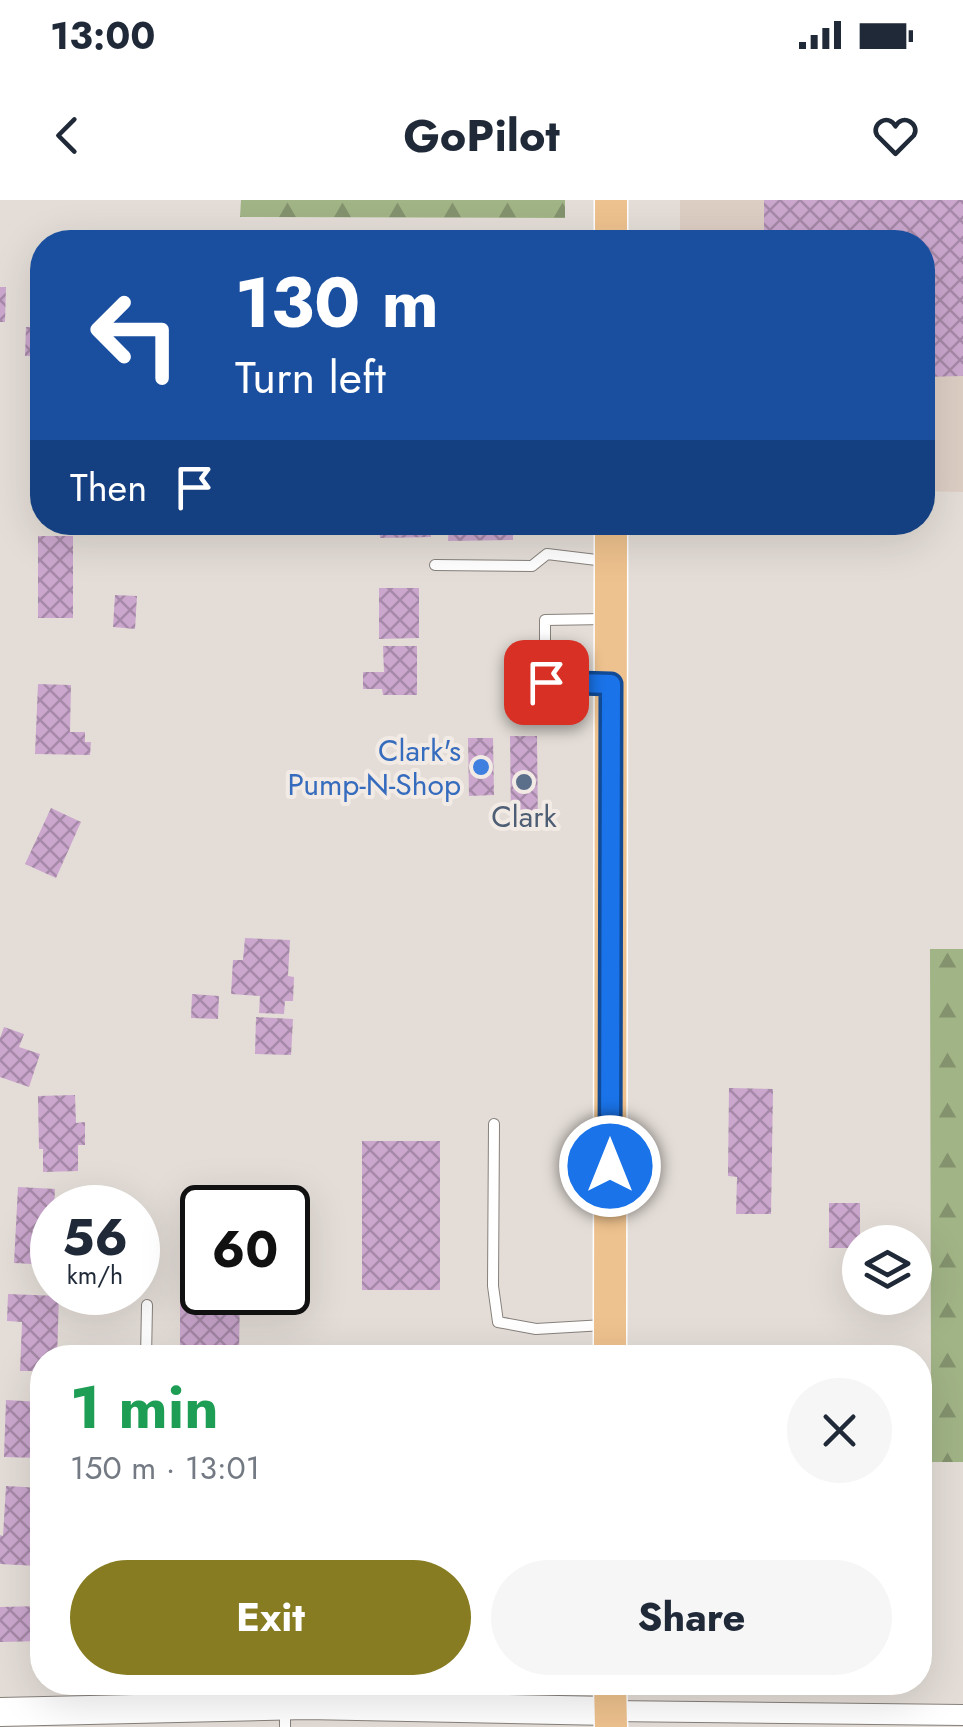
<!DOCTYPE html>
<meta charset="utf-8">
<style>
:root{--surface:#fff;--page:#f6f6f7;--text:#1f2937;--muted:#747a83;--accent:#877c21}
body{margin:0;font-family:Jost,sans-serif;background:var(--page);color:var(--text);height:100vh;display:flex;flex-direction:column;font-size:38px;white-space:nowrap}
*{box-sizing:border-box;margin:0}
p{font-size:32px;color:var(--muted)}
.icon{flex:none;width:55px;height:55px;fill:none;stroke:currentColor;stroke-width:2;stroke-linecap:round;stroke-linejoin:round}
.map{position:relative;flex:1;overflow:hidden}
.drawer{position:absolute;left:30px;top:1145px;width:902px;height:350px;display:flex;flex-direction:column;background:var(--surface);border-radius:40px;box-shadow:0 10px 40px #0002}
.drawer>*{flex:none}
.hud{position:absolute;left:30px;top:30px;width:905px;height:305px;border-radius:40px;box-shadow:0 10px 40px #0002;background:#1a4fa0;color:#fff;overflow:hidden}
.fabs{position:absolute;left:842px;top:1025px;display:grid;gap:20px}
.fabs a{display:grid;place-items:center;width:90px;height:90px;border-radius:50%;background:var(--surface);box-shadow:0 10px 40px #0002;font-size:50px}
.speed{position:absolute;left:30px;top:985px;display:flex;gap:20px;font-size:50px;font-weight:700;text-align:center}
.speed>*{display:grid;place-content:center;width:130px;height:130px;border-radius:50%;background:var(--surface);box-shadow:0 10px 40px #0002;line-height:1}
.speed small{font-size:25px;font-weight:400}
.speed .limit{border:5px solid #111;border-radius:15px;background:#fff;color:#111}
.pin{position:absolute;display:grid;place-items:center;width:85px;height:85px;color:#fff;margin:-42px;border-radius:20px;box-shadow:0 5px 15px #0006}
.me{position:absolute;width:110px;margin:-55px;rotate:0deg;stroke-linejoin:round;filter:drop-shadow(0 0 8px #0008)}
.turn{display:flex;align-items:center;gap:35px;height:210px;padding:0 40px;font-size:45px}
.turn .icon{width:130px;height:130px;stroke-width:2.5}
.turn b{display:block;font-size:70px;line-height:85px}
.then{display:flex;align-items:center;height:95px;padding:0 40px;background:#0003;gap:20px;font-size:38px}
.round{display:grid;place-items:center;flex:none;width:105px;height:105px;border-radius:52px;background:var(--page)}
.summary{display:flex;align-items:center;justify-content:space-between;height:170px;padding:0 40px}
h1{font-size:60px;font-weight:700;line-height:75px;color:#1e9e55}
.button{display:flex;gap:20px;margin-top:auto;padding:20px 40px}
.button a{flex:1;height:115px;border-radius:60px;background:var(--accent);color:#fff;font-size:40px;font-weight:700;line-height:115px;text-align:center}
.button a+a{background:var(--page);color:var(--text)}
.status{display:flex;justify-content:space-between;align-items:center;height:70px;padding:0 50px;background:var(--surface);direction:ltr}
.status svg{height:28px;fill:currentColor}
header{display:flex;justify-content:space-between;align-items:center;height:130px;padding:0 40px;background:var(--surface);font-size:45px;font-weight:700}
.map>svg:first-child{display:block}
.built{fill:#ddcec4}
.forest{fill:url(#forest-firs)}
.building{fill:url(#building-cross-hatch)}
.lines{fill:none;stroke-linecap:round;stroke-linejoin:round}
.lane-casing{stroke:#87807b;stroke-width:12}
.street-casing{stroke:#87807b;stroke-width:22}
.secondary-casing{stroke:#87807b;stroke-width:30}
.primary-casing{stroke:#fff;stroke-width:35}
.lane{stroke:#fff;stroke-width:10}
.street{stroke:#fff;stroke-width:20}
.secondary{stroke:#fff;stroke-width:28}
.primary{stroke:#eec28e;stroke-width:32}
.route-casing{stroke:#114b97;stroke-width:25}
.route{stroke:#1a73e8;stroke-width:18}
.shop-dot{fill:#3f7fe0;stroke:#f2eae4;stroke-width:4}
.service-dot{fill:#5c6f8a;stroke:#f2eae4;stroke-width:4}
.labels{text-anchor:middle;dominant-baseline:central;stroke-width:8;stroke-linejoin:round;paint-order:stroke}
.shop-label{font-size:30px;fill:#366cbe;stroke:#f2eae4;text-anchor:end}
.service-label{font-size:30px;fill:#4e5e75;stroke:#f2eae4}
</style>
<div class="status"><b>13:00</b><svg viewBox="0 0 49 12"><path d="M0 12V9h3v3zM5 12V6h3v6zM10 12V3h3v9zM15 12V0h3v12zM26 1h20v11H26zM47 4h2v5h-2z"/></svg></div>
<header><svg class="icon" aria-label="back" viewBox="0 0 24 24"><path d="M15 5l-7 7 7 7"/></svg>GoPilot<svg class="icon" aria-label="heart" viewBox="0 0 24 24"><path d="M12 20l-8-8c-3-5 5-10 8-4 3-6 11-1 8 4z"/></svg></header>
<div class="map">
<svg width="963" height="1527" viewBox="0 0 963 1527">
<defs>
<pattern id="forest-firs" width="22" height="20" patternUnits="userSpaceOnUse" patternTransform="scale(2.5)"><rect width="22" height="20" fill="#a1b486"/><path d="M5 1l3.5 6h-7zM16 11l3.5 6h-7z" fill="#84936e"/></pattern>
<pattern id="building-cross-hatch" width="8" height="8" patternUnits="userSpaceOnUse" patternTransform="scale(2.5)"><rect width="8" height="8" fill="#cba7ce"/><path d="M0 0l8 8M0 8l8-8" fill="none" stroke="#a689a8"/></pattern>
</defs>
<rect width="100%" height="100%" fill="#e4ddd7"/>
<polygon class="built" points="680,0 963,0 963,292 923,291 922,42 680,42"/>
<g class="forest">
<polygon points="241,0 565,0 565,18 240,17"/>
<polygon points="930,749 963,749 963,1262 920,1262 920,1190 931,1190"/>
</g>
<g class="building">
<polygon points="764,0 963,0 963,176 922,177 922,42 764,42"/>
<polygon points="0,87 6,87 5,122 0,122"/>
<polygon points="26,127 42,127 42,156 25,156"/>
<polygon points="379,322 431,322 431,337 380,338"/>
<polygon points="449,322 513,322 513,340 448,341"/>
<rect x="38" y="336" width="35" height="82"/>
<polygon points="379,388 419,388 419,438 379,439"/>
<polygon points="115,395 137,396 135,429 113,427"/>
<polygon points="383,446 417,446 417,495 383,495 382,489 363,489 363,472 384,472"/>
<polygon points="38,484 71,485 70,532 85,532 85,542 91,542 90,555 35,554"/>
<polygon points="510,536 537,536 538,627 511,627"/>
<polygon points="468,538 493,538 494,595 469,596"/>
<polygon points="51,608 81,622 56,678 25,664"/>
<polygon points="245,738 290,740 288,776 294,777 293,801 285,801 284,814 259,813 260,796 231,794 233,760 243,760"/>
<polygon points="192,794 219,796 218,819 191,818"/>
<polygon points="256,817 293,819 291,855 255,854"/>
<polygon points="4,827 24,834 19,847 40,854 29,887 0,877 0,838"/>
<polygon points="729,888 773,889 771,1014 736,1014 737,977 728,976"/>
<polygon points="75,895 76,923 85,922 85,945 78,945 78,971 43,972 43,949 39,949 38,896"/>
<rect x="362" y="941" width="78" height="149"/>
<polygon points="18,987 55,989 54,1008 52,1008 52,1065 14,1063"/>
<rect x="829" y="1003" width="31" height="45"/>
<polygon points="180,1085 202,1085 202,1092 240,1092 239,1157 180,1158"/>
<polygon points="8,1094 59,1096 57,1158 42,1158 42,1171 20,1171 22,1122 7,1121"/>
<polygon points="6,1200 42,1202 40,1258 4,1257"/>
<polygon points="6,1286 42,1288 38,1366 0,1364 0,1335 3,1336"/>
<polygon points="42,1406 42,1441 0,1442 0,1407"/>
</g>
<g class="lines">
<g class="lane-casing">
<g id="lane">
<polyline points="435,365 532,366 547,354 605,361"/>
<polyline points="605,419 545,420 545,482 607,484"/>
<polyline points="494,924 493,1086 498,1122 536,1129 604,1125"/>
<polyline points="146,1158 147,1105"/>
<polyline points="396,1506 397,1482"/>
<polyline points="140,1508 140,1482"/>
<polyline points="285,1527 285,1507"/>
</g>
</g>
<g class="street-casing">
<g id="street">
<polyline points="306,1505 306,1482"/>
<polyline points="610,1511 963,1515"/>
</g>
</g>
<g class="secondary-casing">
<polyline id="secondary" points="0,1512 306,1505 610,1511"/>
</g>
<g class="primary-casing">
<g id="primary">
<polyline points="611,42 611,0"/>
<polyline points="610,1158 611,322"/>
<polyline points="610,1482 611,1527"/>
</g>
</g>
<use href="#lane" class="lane"/>
<use href="#street" class="street"/>
<use href="#secondary" class="secondary"/>
<use href="#primary" class="primary"/>
</g>
<g class="lines">
<g class="route-casing">
<polyline id="route" points="546,482 611,484 610,966"/>
</g>
<use href="#route" class="route"/>
</g>
<circle class="shop-dot" cx="481" cy="567" r="10"/>
<circle class="service-dot" cx="524" cy="582" r="10"/>
<g class="labels">
<g class="shop-label">
<text x="461" y="550">Clark's<tspan x="461" dy="34">Pump-N-Shop</tspan></text>
</g>
<g class="service-label">
<text x="524" y="616">Clark</text>
</g>
</g>
</svg>
<div class="fabs">
<a><svg class="icon" aria-label="layers" viewBox="0 0 24 24"><path d="M12 4l9 5-9 5-9-5zM3 14l9 5 9-5"/></svg></a>
</div>
<div class="speed"><div>56<small>km/h</small></div><div class="limit">60</div></div>
<div class="pin" style="left:546px;top:482px;background:#d93025"><svg class="icon" aria-label="arrive" viewBox="0 0 24 24"><path d="M6 21V4h12l-3 4 3 4H6"/></svg></div>
<svg class="me" style="left:610px;top:966px" viewBox="-20 -20 40 40"><circle r="17" fill="#1a73e8" stroke="#fff" stroke-width="3"/><path d="M0-11L8 9 0 5-8 9z" fill="#fff"/></svg>
<div class="hud">
<div class="turn"><svg class="icon" aria-label="left" viewBox="0 0 24 24"><path d="M17 20v-9H6M10 6l-5 5 5 5"/></svg><div><b>130 m</b>Turn left</div></div>
<div class="then">Then<svg class="icon" aria-label="arrive" viewBox="0 0 24 24"><path d="M6 21V4h12l-3 4 3 4H6"/></svg></div>
</div>
<section class="drawer">
<div class="summary"><div><h1>1 min</h1><p>150 m · 13:01</p></div><a class="round"><svg class="icon" aria-label="close" viewBox="0 0 24 24"><path d="M6 6l12 12M18 6L6 18"/></svg></a></div>
<div class="button"><a>Exit</a><a>Share</a></div>
</section>
</div>
